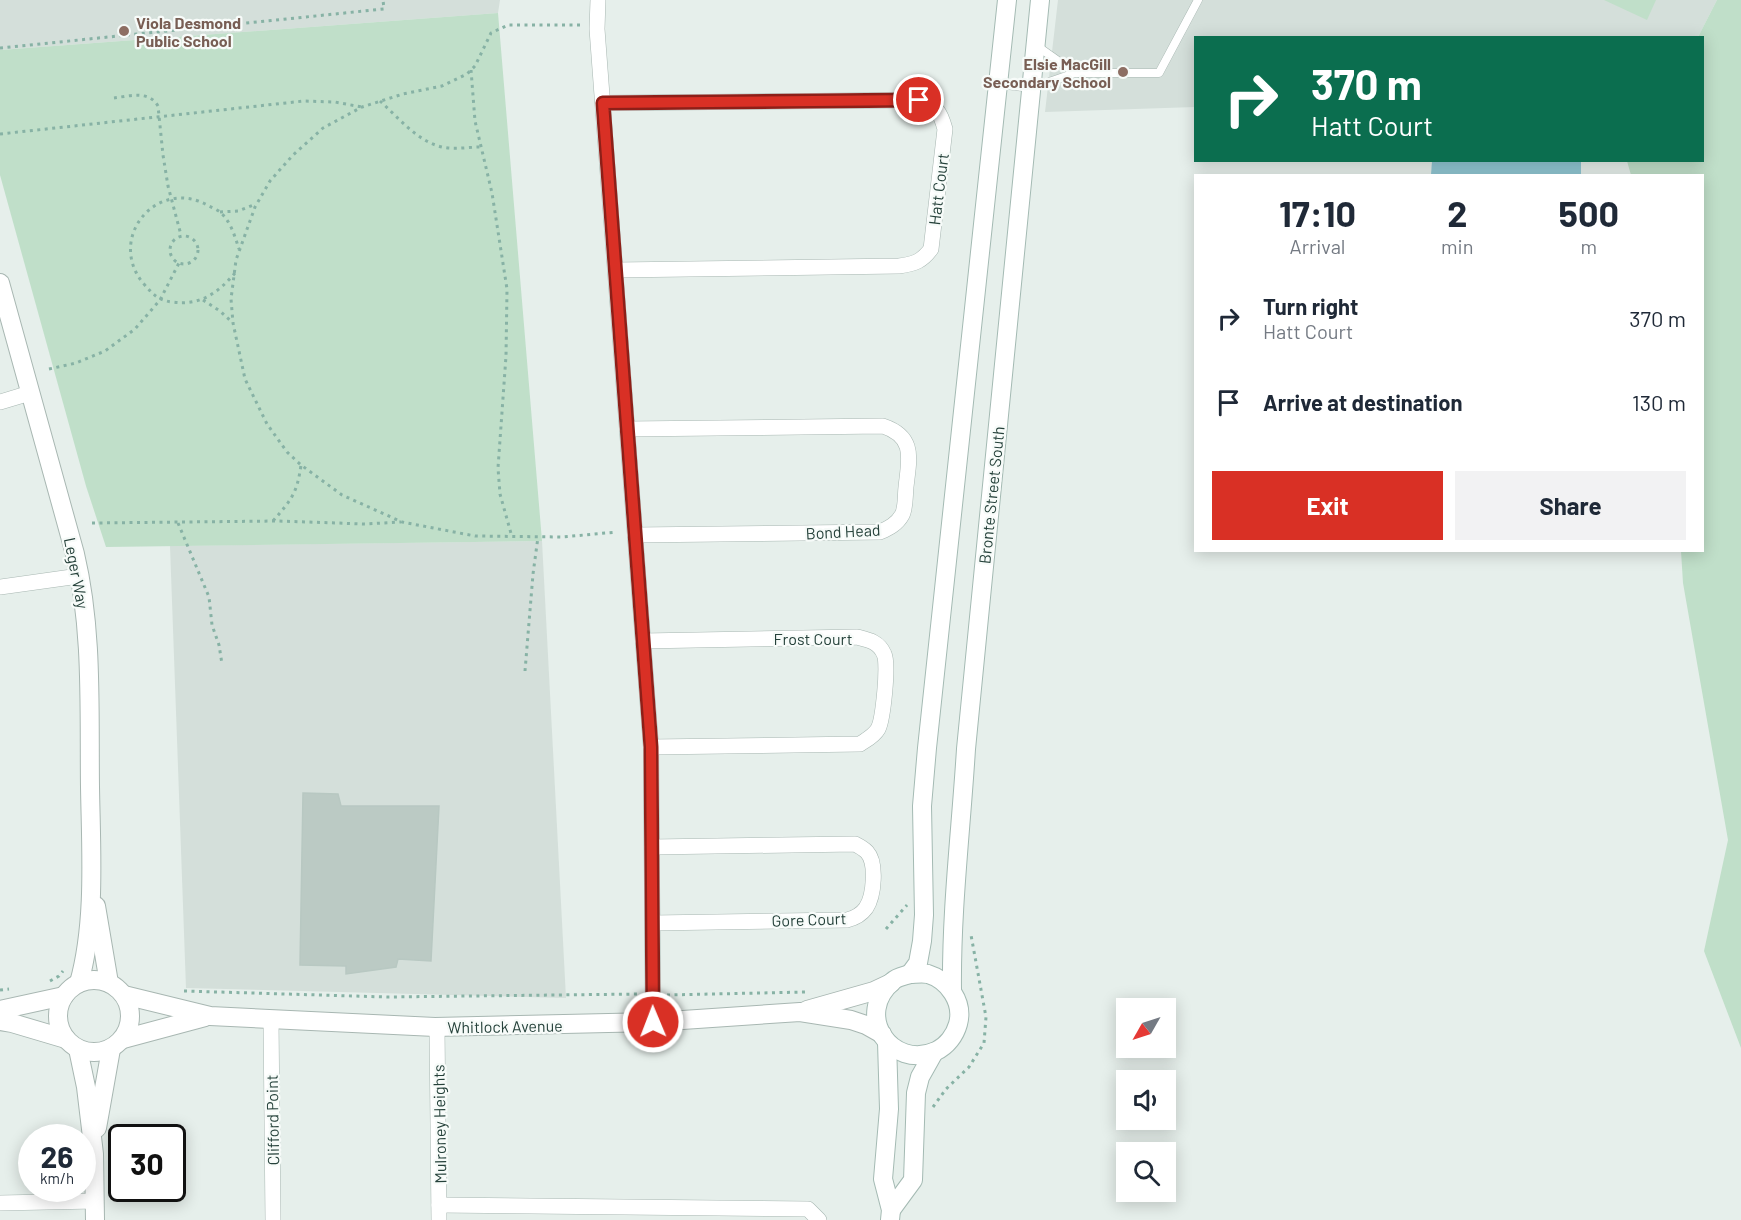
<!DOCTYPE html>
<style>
:root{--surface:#fff;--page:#f2f2f3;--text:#1f2937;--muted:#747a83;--accent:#d93025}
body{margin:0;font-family:Barlow,sans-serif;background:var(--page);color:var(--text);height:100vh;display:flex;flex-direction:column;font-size:22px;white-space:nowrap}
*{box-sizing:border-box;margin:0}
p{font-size:20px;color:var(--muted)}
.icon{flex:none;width:33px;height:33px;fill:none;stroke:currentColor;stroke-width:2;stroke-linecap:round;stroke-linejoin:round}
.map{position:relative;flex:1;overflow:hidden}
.panel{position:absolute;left:1194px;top:174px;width:510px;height:378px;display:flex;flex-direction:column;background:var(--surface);border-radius:0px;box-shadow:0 3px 15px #0003}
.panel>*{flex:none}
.hud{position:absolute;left:1194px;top:36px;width:510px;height:126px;border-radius:0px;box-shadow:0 3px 15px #0003;background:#0b6e4f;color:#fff;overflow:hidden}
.needle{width:39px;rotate:231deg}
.tools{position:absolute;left:1116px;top:998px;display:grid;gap:12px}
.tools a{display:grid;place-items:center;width:60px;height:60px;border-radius:0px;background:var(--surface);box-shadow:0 3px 15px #0003;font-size:30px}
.speed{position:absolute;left:18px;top:1124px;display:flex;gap:12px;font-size:30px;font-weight:700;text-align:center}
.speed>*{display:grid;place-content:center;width:78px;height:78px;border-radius:50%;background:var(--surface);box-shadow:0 3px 15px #0003;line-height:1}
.speed small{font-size:15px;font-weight:400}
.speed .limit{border:3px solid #111;border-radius:9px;background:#fff;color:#111}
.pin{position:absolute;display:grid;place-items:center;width:51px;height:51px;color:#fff;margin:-26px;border:3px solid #fff;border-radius:50%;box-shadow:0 2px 6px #0007}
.me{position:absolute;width:66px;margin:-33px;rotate:359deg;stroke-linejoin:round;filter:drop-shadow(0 0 4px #0008)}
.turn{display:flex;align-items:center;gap:21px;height:126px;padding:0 18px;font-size:27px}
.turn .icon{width:78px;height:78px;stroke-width:2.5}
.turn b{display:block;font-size:42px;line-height:51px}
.eta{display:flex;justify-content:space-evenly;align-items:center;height:102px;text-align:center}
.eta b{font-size:36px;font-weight:700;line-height:42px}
.cta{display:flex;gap:12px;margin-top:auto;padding:12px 18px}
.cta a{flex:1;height:69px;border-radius:0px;background:var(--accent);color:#fff;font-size:24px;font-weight:700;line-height:69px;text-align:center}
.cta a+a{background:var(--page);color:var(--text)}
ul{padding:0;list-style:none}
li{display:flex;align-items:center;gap:18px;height:84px;padding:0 18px}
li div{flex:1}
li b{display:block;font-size:22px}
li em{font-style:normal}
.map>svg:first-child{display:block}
.built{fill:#d4dfda}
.green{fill:#c0dfc9}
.water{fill:#90c6d2}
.building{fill:#bbcac4;stroke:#b8c8c2;stroke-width:1.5}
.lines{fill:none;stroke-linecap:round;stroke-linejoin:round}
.service-casing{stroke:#a8b7b2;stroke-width:9}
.minor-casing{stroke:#a8b7b2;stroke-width:16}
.tertiary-casing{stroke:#a8b7b2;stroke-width:20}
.secondary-casing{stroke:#a4bab3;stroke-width:20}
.path{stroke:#87b2a5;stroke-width:3;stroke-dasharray:3 4.5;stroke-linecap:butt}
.service{stroke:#fff;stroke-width:8}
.minor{stroke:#fff;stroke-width:15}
.tertiary{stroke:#fff;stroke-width:18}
.secondary{stroke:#fff;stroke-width:18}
.route-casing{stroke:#8d1f18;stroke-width:15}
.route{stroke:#d93025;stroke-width:10}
.education-dot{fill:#8d6e63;stroke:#f7fbf9;stroke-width:2}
.labels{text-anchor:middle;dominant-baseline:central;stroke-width:4.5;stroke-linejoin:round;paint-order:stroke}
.education-label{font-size:16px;font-weight:bold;fill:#785e54;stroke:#f7fbf9;text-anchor:start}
.street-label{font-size:16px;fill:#25413a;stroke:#f7fbf9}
</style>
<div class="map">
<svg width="1741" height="1220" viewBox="0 0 1741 1220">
<rect width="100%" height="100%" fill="#e6efeb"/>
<g class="built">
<polygon points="0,0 500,0 498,13 0,50"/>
<polygon points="1058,0 1717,0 1698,37 1196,38 1195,107 1045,112"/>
<polygon points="542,541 566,998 186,988 170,546"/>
</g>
<g class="green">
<polygon points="1604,0 1656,0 1647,20"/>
<polygon points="1717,0 1741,0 1741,1048 1704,951 1728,840 1683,583 1681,551 1702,550 1702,176 1631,175 1627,161 1702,160 1702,38 1698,37"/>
<polygon points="498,13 542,541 106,547 86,486 0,175 0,50"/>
</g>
<polygon class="water" points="1432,161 1581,161 1581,175 1431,175"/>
<polygon class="building" points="303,793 338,794 341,806 439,806 431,961 398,959 396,967 346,974 346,966 300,965"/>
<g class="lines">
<g class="service-casing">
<g id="service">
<polyline points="1037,46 1075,73"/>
<polyline points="998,84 1032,88 1075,73 1159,73 1198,0"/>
</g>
</g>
<g class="minor-casing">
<g id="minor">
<polyline points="598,0 597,29 651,747 653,1022"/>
<path d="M603,103L919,100C937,107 940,111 945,129L931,249C922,261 915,264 899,266L616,270"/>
<polyline points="0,402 30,393"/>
<path d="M627,429L883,426C916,437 909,459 906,487C905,495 906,508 902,515C897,524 889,528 880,532L635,535"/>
<polyline points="0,587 79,576"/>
<path d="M643,641L857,637C869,640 879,642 884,654C889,663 883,720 878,729C874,736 866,740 860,744L651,747"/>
<path d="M652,847L855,844C859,846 864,849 867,852C877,863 874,896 866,908C861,915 855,918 847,920L653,923"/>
<polyline points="271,1019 273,1220"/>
<polyline points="437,1027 439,1220"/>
<polyline points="0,1203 95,1201"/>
<polyline points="439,1205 808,1209 819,1220"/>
</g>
</g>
<g class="tertiary-casing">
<g id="tertiary">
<path d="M0,283L75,554C93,630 89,709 90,787C91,850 96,922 79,983"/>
<polyline points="96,906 109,983"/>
<circle cx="94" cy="1016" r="36"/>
<polyline points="124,995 210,1016 435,1027 653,1022 800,1012 851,1020 866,1025 882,1034"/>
<polyline points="0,1010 64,996"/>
<polyline points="807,1010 874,991 891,983"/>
<polyline points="0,1021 12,1023 66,1039"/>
<polyline points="123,1039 205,1017"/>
<polyline points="78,1049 86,1087 94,1154 95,1220"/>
<polyline points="97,1128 111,1049"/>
</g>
</g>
<g class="secondary-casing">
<g id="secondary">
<polyline points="910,974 918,963 922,941 924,915 922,806 927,748 1007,0"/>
<path d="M910,974C915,974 922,973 928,974C948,980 964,1002 958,1024C955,1035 947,1046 936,1051C891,1071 853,1014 893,981C897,977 904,976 910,974Z"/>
<path d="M952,991C951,910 961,830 966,749L1040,0"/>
<polyline points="887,1042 889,1109 883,1179 891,1210 890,1220"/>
<polyline points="891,1210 913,1180 916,1093 920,1077 934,1052"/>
</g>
</g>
<g class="path">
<polyline points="580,25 508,25 491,33 475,66 467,74 442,86 403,94 362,107 323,128 293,155 270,181 255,207 236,260 231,299 233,323 245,379 267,424 287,452 301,465 342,495 402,522 475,536 562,537 617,532"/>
<polyline points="0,48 384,9 383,0"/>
<polyline points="471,70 475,121 492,193 507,289 506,356 498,468 500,494 512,537"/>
<path d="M114,98C129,96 149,90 158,106L163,155L168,186L181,235"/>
<path d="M380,101C400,119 420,145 448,148C459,149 471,147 481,147"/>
<polyline points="0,134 304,101 335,102 362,107"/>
<polyline points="220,212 238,211 256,204"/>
<circle cx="184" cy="250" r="14"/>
<path d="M235,273C218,293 200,306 172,302C157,300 153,294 143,283C106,237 158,176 209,206C213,208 218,210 221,213C231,222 235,237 239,249"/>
<polyline points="203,300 220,311 232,322"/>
<polyline points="49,369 76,363 105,351 135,329 160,300 179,263"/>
<path d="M273,521C291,500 297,494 301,465"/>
<polyline points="92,523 278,521 365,524 401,522"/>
<polyline points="178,523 209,597 212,625 219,645 222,664"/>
<polyline points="525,671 533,574 538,537"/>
<polyline points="886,929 907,905"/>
<polyline points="50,981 59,976 63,971"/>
<polyline points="0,990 9,989"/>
<polyline points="184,991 387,997 640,994"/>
<polyline points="667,995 805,992"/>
<polyline points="933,1107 946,1089 969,1067 984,1043 986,1017 971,935"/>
</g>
<use href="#service" class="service"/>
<use href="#minor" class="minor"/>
<use href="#tertiary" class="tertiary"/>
<use href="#secondary" class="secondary"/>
</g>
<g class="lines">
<g class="route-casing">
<polyline id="route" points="653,1022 651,747 603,103 919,100"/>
</g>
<use href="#route" class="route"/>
</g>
<g class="education-dot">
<circle cx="124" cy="31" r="6"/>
<circle cx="1123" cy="72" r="6"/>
</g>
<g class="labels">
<g class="education-label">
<text x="136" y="22">Viola Desmond<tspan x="136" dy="18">Public School</tspan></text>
<text x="1111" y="63" text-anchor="end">Elsie MacGill<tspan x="1111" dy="18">Secondary School</tspan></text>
</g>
<g class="street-label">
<text transform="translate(938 189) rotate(-83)">Hatt Court</text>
<text transform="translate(991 495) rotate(-84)">Bronte Street South</text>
<text transform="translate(843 531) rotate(-3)">Bond Head</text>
<text transform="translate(77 573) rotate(79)">Leger Way</text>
<text x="813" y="638">Frost Court</text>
<text transform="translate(809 919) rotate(-2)">Gore Court</text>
<text transform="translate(505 1026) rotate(-1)">Whitlock Avenue</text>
<text transform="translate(272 1120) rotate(-91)">Clifford Point</text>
<text transform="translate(439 1124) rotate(-91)">Mulroney Heights</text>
</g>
</g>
</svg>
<div class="tools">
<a><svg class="needle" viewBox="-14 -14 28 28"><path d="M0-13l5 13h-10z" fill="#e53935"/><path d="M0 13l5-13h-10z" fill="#747a83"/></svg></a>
<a><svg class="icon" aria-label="sound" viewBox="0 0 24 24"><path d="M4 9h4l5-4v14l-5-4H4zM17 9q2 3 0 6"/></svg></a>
<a><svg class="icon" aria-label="search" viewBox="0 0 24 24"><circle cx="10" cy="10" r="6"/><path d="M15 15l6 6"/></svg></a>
</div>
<div class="speed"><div>26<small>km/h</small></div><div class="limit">30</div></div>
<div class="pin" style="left:919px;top:100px;background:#d93025"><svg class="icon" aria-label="arrive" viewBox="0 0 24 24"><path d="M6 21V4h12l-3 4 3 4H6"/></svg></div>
<svg class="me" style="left:653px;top:1022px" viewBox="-20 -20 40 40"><circle r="17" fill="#d93025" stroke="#fff" stroke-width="3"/><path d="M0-11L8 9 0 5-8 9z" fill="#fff"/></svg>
<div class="hud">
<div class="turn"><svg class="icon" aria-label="right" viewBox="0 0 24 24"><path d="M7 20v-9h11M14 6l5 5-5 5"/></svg><div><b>370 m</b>Hatt Court</div></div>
</div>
<section class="panel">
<div class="eta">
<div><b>17:10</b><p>Arrival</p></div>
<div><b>2</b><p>min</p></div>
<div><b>500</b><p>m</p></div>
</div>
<ul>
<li><svg class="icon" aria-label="right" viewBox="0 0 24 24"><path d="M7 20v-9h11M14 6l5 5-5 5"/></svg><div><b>Turn right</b><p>Hatt Court</p></div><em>370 m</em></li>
<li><svg class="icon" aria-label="arrive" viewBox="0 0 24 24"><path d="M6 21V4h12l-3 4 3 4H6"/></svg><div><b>Arrive at destination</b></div><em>130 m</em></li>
</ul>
<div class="cta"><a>Exit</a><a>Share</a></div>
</section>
</div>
